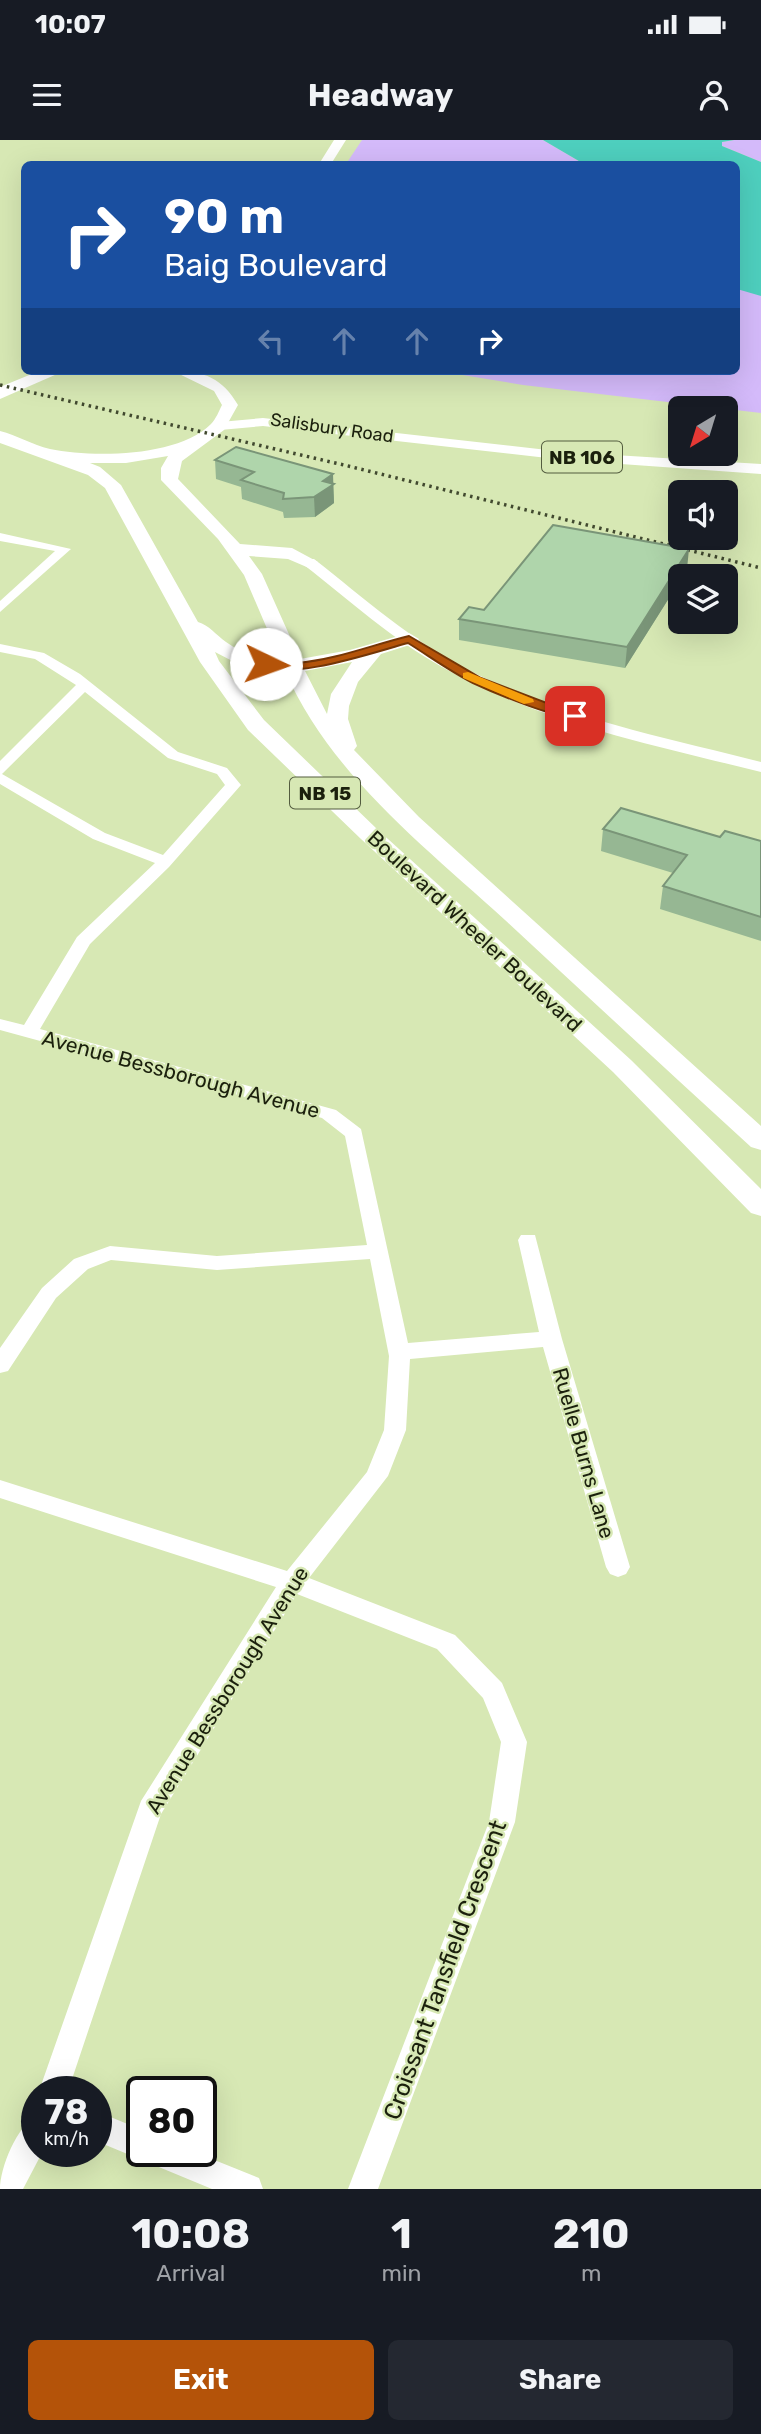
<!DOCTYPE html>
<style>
:root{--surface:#171b24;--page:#242831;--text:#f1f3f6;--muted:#9ea1a6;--accent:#b45309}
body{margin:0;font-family:Rubik,sans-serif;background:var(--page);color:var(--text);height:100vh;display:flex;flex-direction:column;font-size:26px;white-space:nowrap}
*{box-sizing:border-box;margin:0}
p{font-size:23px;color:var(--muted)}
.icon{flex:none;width:38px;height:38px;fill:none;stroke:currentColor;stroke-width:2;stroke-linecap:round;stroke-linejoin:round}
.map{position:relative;height:2049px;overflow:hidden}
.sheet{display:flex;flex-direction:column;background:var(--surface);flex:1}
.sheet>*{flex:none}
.guide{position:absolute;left:21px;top:21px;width:719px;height:214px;border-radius:10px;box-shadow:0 7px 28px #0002;background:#1a4fa0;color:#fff;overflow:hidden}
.needle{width:46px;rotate:218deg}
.buttons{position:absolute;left:668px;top:256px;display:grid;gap:14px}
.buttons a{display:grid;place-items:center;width:70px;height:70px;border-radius:10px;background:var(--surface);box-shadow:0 7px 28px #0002;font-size:35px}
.speed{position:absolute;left:21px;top:1936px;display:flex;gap:14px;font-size:35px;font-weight:700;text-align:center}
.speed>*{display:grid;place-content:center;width:91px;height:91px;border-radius:50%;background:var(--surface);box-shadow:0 7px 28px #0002;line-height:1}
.speed small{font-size:18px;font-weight:400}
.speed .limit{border:4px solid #111;border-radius:10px;background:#fff;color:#111}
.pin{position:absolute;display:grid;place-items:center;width:60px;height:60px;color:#fff;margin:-30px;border-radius:14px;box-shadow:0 4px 10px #0006}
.me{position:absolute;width:77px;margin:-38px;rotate:93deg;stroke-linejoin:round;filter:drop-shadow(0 0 5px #0008)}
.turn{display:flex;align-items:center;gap:24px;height:147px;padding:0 28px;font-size:32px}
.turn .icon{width:91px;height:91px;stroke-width:2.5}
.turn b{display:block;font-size:49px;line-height:60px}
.lanes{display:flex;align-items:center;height:66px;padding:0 28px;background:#0003;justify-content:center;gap:35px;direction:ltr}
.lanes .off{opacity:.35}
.eta{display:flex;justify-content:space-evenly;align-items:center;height:119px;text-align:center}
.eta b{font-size:42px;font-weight:700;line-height:49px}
.primary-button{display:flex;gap:14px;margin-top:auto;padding:14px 28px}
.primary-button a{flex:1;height:80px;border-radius:10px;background:var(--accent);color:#fff;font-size:28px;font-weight:700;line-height:80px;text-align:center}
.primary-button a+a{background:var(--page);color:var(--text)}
.status{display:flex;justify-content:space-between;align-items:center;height:49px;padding:0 35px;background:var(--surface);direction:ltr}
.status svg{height:19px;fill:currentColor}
header{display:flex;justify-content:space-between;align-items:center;height:91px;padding:0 28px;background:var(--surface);font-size:32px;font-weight:700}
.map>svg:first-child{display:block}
.green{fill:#d4bafa}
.water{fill:#4ecfbe}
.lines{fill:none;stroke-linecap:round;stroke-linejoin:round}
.river{fill:#4ecfbe;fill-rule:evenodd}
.minor{fill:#fff;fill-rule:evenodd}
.major{fill:#fff;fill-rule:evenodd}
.highway{fill:#fff;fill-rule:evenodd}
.rail{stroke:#41492f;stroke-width:3.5;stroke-dasharray:2.5 4.5;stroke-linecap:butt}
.wall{fill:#96b793}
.shaded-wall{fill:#7a9578}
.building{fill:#afd5ab;stroke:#7a9578;stroke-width:2}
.route{fill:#b45309;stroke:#753606;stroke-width:2}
.slow{fill:#f59e0b}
.labels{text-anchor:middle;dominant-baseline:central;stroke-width:5;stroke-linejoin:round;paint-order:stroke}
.far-street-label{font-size:18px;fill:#1b200d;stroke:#d7e8b4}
.shield{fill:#d7e8b4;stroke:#535c3f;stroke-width:2}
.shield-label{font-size:19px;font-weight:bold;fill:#1b200d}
.street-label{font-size:21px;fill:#1b200d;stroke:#d7e8b4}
.near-street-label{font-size:24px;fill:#1b200d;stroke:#d7e8b4}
</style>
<div class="status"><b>10:07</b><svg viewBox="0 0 49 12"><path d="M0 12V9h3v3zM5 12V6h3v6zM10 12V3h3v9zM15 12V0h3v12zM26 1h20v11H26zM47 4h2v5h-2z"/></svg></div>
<header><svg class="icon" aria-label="menu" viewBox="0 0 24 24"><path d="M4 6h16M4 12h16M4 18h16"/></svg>Headway<svg class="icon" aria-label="person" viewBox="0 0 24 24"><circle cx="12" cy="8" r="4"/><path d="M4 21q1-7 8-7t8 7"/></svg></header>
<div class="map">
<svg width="761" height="2049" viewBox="0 0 761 2049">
<rect width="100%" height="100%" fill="#d7e8b4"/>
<g class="green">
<polygon points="362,0 543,0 584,24 346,24"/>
<polygon points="734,0 761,0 761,22 722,6 722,2"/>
<polygon points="737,140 761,154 761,273 523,245 438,231 737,231"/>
</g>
<polygon class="water" points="543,0 734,0 722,2 722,6 761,22 761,154 737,140 737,24 584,24"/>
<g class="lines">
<polygon class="river" points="737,139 761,146 761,156 737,149"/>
<g class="minor">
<polygon points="0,393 71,409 0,472 0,461 55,411 0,401"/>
<path d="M304,419H314C364,458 413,502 470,531C561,577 663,597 761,622V632C653,605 539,582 442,527C392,499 349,460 304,425Z"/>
<path d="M0,504L44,513L80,534L178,612L227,628L241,645L169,727L90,804L40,889L336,970L361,989L408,1203L539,1192L518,1100L521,1095H535L562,1199L630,1427L626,1434L618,1437L610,1434L606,1427L543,1207L410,1219L406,1290L388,1336L309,1438L455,1495L502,1543L527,1602L515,1682L378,2049H348L489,1682L501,1602L483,1558L437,1509L297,1454L161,1674L68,1951H39L141,1661L276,1447L0,1358V1340L287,1431L367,1332L384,1290L389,1216L370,1119L217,1130L111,1120L88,1129L56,1158L8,1231L0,1233V1208L42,1148L74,1119L110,1106L217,1116L367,1105L345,996L322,978L0,890V879L24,885L77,797L155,723L93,699L0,644V621L76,545L35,519L0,512ZM85,552L168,618L217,634L225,645L163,715L105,693L2,634Z"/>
<polygon points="96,1971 142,1990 142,2011 192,2011 259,2038 263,2049 212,2049 96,2001"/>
<path d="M37,1976V2011H43L23,2049H0C0,2028 17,1985 37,1976Z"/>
</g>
<polygon class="major" points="263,278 565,312 761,324 761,334 565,320 263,286 220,290 213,286 220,282"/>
<g class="highway">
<polygon points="334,0 346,0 331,24 319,24"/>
<polygon points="39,231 64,231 0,259 0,247"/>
<path d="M173,231C205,231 222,238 238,265L224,290L182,321L178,339L240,404L292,408L318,422L309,428L288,419L249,416L262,434L300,519L350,510L409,493L419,499L416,503L381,514L358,542L349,566L348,579L357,606L354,610L419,677L761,986V1010L751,1007C669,932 587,856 505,780C424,706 330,634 285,531L238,524L215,512L219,521L264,580L377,689L631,920L761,1049V1076L751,1073L613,932L361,699L248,590L200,522L105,348L88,335L0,303V291C17,295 32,305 50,309C93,318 178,317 211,284C216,279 219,271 222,265L214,251ZM168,316L161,328V340L218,399L244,435L280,519C261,519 241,513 226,502C216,495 209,485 198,482L121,345L100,327L90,323H126ZM352,522L331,554L327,574L305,531Z"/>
</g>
<polyline class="rail" points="0,245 344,325 761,428"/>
</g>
<g class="wall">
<polygon points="215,320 333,344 334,363 315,377 284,378 283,372 242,359 241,347 216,339"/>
<polygon points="687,429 681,436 681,439 625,528 459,500 459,479 484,470"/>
<polygon points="603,689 720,697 761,701 761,801 660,769 663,746 673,733 601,711"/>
</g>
<g class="shaded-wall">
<polygon points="333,334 334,363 315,377 314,357 323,341"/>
<polygon points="689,409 687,429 683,436 681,436 681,439 625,528 627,507"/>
</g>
<g class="building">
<polygon points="236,307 333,334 323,341 334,344 314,357 283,359 284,353 241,340 254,332 215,320"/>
<polygon points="553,385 689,409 627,507 459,479 469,467 484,470"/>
<polygon points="621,668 720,697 725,691 761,701 761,777 663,746 687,715 603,689"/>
</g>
<path class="route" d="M409,496L481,538L581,576C569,585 490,551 473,543C451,532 429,516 408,503C377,511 286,543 260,524C270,517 286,524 297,523C335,520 372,505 409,496Z"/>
<polygon class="slow" points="468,532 533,559 534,562 524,564 463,538 463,533"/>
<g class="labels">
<g class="far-street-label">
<text transform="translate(332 288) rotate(8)">Salisbury Road</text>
</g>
<g class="shield">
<rect x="542" y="301.5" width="80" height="31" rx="5"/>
<rect x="290" y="637.5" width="70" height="31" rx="5"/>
</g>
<g class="shield-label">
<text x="582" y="317">NB 106</text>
<text x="325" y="653">NB 15</text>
</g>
<g class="street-label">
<text transform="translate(475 791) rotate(43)">Boulevard Wheeler Boulevard</text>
<text transform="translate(181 934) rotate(15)">Avenue Bessborough Avenue</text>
<text transform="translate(584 1313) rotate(74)">Ruelle Burns Lane</text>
<text transform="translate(227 1550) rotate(-58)">Avenue Bessborough Avenue</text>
</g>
<g class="near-street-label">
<text transform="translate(445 1830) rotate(-70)">Croissant Tansfield Crescent</text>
</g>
</g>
</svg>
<div class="buttons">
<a><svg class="needle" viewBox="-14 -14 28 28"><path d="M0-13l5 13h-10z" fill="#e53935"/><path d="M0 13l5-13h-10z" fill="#9ea1a6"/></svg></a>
<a><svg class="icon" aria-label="sound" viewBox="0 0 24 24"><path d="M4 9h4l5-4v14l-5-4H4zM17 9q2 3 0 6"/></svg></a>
<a><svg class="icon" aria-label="layers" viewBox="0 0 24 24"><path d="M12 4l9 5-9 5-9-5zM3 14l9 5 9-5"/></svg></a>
</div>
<div class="speed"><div>78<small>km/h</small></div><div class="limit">80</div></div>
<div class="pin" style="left:575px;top:576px;background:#d93025"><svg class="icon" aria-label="arrive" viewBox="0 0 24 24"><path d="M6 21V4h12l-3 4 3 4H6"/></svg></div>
<svg class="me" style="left:266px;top:524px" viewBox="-20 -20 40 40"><circle r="19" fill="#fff"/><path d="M0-13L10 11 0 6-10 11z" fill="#b45309"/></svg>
<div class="guide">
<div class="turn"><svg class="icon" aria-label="right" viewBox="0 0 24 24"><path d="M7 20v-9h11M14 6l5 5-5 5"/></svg><div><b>90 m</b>Baig Boulevard</div></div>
<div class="lanes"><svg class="icon off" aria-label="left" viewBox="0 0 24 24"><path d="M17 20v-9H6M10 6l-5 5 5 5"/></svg><svg class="icon off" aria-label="ahead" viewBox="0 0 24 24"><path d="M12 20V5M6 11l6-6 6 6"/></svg><svg class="icon off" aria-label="ahead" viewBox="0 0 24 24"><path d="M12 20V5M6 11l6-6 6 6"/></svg><svg class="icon" aria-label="right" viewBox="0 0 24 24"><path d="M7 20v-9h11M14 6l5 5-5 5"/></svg></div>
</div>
</div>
<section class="sheet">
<div class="eta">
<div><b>10:08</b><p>Arrival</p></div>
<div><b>1</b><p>min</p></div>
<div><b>210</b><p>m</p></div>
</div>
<div class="primary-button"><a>Exit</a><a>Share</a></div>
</section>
